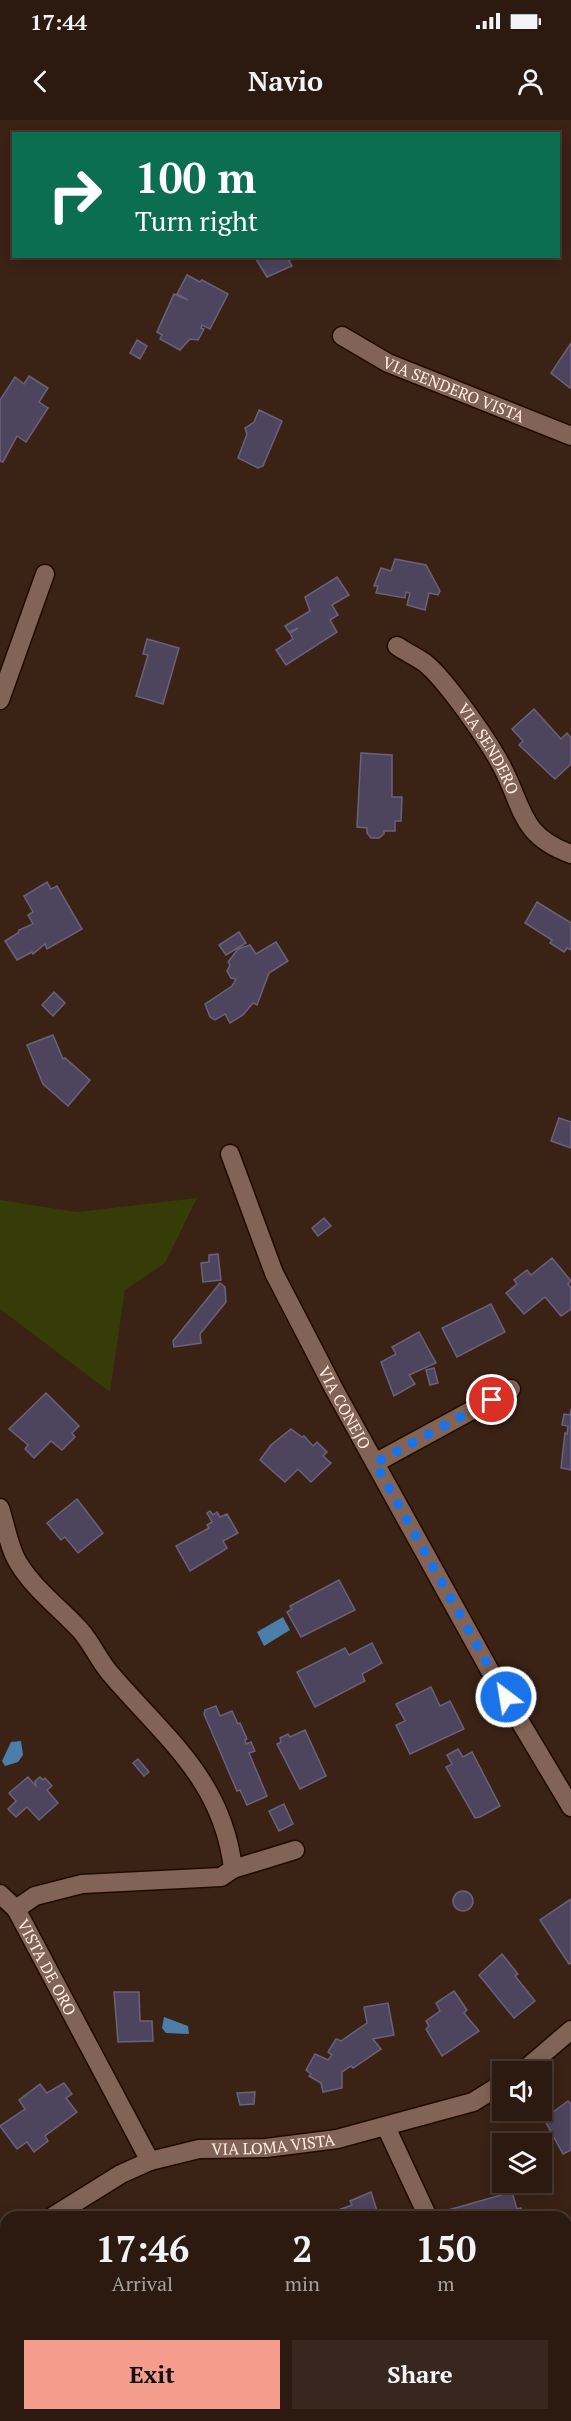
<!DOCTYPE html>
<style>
:root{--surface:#2c1a10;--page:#38271e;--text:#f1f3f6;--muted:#a6a19f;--line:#483830;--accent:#f49d8d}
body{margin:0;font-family:"PT Serif",serif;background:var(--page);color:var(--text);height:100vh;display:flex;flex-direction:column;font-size:22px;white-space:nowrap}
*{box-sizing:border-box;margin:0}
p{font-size:20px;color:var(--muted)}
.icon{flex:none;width:33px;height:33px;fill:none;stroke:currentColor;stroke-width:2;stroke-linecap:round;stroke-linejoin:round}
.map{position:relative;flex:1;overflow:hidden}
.drawer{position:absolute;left:0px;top:2091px;width:572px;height:210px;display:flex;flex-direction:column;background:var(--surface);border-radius:18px 18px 0 0;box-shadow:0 3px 15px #0003,0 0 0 2px var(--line)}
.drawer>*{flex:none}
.guide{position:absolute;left:12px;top:12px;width:548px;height:126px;border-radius:0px;box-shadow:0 3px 15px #0003,0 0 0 2px var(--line);background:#0b6e4f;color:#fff;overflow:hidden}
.tools{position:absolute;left:492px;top:1941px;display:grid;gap:12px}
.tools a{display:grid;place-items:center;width:60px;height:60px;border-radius:0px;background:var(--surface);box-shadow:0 3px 15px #0003,0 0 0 2px var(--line);font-size:30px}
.pin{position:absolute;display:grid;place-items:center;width:51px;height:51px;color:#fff;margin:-26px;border:3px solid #fff;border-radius:50%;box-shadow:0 2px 6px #0007}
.me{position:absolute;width:66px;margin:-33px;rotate:329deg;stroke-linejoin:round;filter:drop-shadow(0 0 4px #0008)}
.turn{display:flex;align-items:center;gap:21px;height:126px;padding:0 24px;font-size:27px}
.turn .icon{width:78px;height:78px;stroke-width:2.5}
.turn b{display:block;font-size:42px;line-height:51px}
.eta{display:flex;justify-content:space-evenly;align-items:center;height:102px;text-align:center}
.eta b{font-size:36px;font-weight:700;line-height:42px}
.cta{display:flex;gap:12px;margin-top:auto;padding:12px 24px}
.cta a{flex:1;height:69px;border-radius:0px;background:var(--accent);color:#111;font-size:24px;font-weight:700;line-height:69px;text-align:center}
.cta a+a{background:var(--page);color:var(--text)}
.status{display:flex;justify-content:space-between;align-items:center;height:42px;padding:0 30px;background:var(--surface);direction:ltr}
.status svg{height:16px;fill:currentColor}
header{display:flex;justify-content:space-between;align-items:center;height:78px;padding:0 24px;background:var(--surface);font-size:27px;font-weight:700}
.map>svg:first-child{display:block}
.green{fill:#353c08}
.water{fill:#4b7faa}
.building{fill:#4d445d;stroke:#6a617c;stroke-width:1.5}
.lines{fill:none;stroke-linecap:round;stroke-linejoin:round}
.minor-casing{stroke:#200b01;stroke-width:21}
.minor{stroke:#816455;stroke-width:18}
.route{stroke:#1a73e8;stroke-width:10;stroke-dasharray:0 18}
.labels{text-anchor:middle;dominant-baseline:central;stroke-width:6;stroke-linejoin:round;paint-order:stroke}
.street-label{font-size:16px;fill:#ffeee6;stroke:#3a2215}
</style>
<div class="status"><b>17:44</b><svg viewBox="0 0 49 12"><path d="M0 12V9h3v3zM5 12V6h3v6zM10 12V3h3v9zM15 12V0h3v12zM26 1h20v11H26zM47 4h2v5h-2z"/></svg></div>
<header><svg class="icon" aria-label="back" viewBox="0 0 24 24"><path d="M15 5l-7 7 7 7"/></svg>Navio<svg class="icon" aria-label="person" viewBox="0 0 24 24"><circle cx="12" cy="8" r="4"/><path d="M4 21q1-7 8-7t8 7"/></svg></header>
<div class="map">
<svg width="571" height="2301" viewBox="0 0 571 2301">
<rect width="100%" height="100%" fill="#3a2215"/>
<polygon class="green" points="197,1078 165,1143 125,1170 110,1272 0,1189 0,1080 77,1092"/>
<g class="water">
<polygon points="283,1497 290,1510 264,1526 257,1512"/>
<polygon points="21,1621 23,1635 18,1642 5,1646 2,1641 11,1622"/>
<polygon points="164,1897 188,1906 189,1914 166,1913 162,1908"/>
</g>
<g class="building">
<polygon points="254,136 295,136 289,141 292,146 267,157"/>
<polygon points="187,155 200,162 202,160 228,174 210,209 202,205 201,208 204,209 198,220 190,219 180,230 160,219 162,215 157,212 174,174 188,180 177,174"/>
<polygon points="137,220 147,226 140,239 130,233"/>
<polygon points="571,223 571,268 570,268 551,253"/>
<polygon points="29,256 48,268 39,282 48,288 26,322 17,316 3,342 0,341 0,280 15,257 24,264"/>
<polygon points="259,290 282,301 263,346 258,348 238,338 247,314 245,308 254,302"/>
<polygon points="395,439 426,445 440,471 438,475 429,473 425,490 407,485 410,473 406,472 405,478 376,473 378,466 374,466 381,448 391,451"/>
<polygon points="337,457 349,475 332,485 338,495 330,500 337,512 286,545 276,530 293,519 290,513 298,508 289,512 285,506 310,491 305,477"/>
<polygon points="147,519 179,528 163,584 136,576 148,535 143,534"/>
<polygon points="534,589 561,619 567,613 571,618 571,644 555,659 519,625 523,621 512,609"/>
<polygon points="361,633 392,635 392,677 402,677 401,701 395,701 395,711 384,711 384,714 379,718 371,718 367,713 367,708 357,707"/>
<polygon points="47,762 51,769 57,766 82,809 47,829 45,824 33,834 32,832 17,840 5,821 18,813 19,810 33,804 28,795 33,792 24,776"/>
<polygon points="537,782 571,803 571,830 567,828 564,832 550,823 552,820 525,803"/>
<polygon points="239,812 246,823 226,835 219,825"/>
<polygon points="276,822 288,841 269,853 257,885 253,883 243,895 230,903 225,894 215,900 210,897 205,884 232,866 236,859 231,858 227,851 230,845 228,842 238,829 250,825 256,834"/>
<polygon points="54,872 65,883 53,896 42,885"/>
<polygon points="53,915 63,939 65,938 90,960 68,986 43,964 27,925"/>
<polygon points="559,998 571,1002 571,1028 551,1021"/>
<polygon points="324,1098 331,1106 318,1116 312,1108"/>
<polygon points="218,1134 221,1160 203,1162 201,1143 209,1142 209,1135"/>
<polygon points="552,1138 571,1161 568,1164 571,1168 571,1189 561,1196 545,1177 524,1194 506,1173 517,1164 514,1160 527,1150 531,1155"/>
<polygon points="220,1163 225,1167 226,1182 200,1214 201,1223 174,1227 173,1221"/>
<polygon points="491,1184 505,1212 457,1237 442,1208"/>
<polygon points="419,1212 436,1243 409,1255 415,1264 394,1276 381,1242 396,1234 392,1227"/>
<polygon points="434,1248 438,1263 430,1265 426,1250"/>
<polygon points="46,1273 79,1306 72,1313 75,1317 62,1330 51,1321 34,1338 25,1329 28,1325 9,1309"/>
<polygon points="571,1289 571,1350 561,1348 565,1313 567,1314 568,1306 562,1305 564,1294 570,1295"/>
<polygon points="291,1309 302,1317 304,1316 313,1326 317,1322 327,1332 323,1336 331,1343 311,1362 298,1349 285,1362 260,1340 271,1325"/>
<polygon points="77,1379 103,1413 78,1433 65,1417 61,1420 47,1403"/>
<polygon points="210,1391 213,1395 217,1392 220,1397 227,1394 238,1413 223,1421 227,1428 223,1431 190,1451 176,1426 209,1408 207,1405 212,1402 207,1393"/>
<polygon points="339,1460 355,1490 301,1517 287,1492 292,1489 290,1486"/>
<polygon points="372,1523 382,1543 362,1554 365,1561 315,1587 297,1552 345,1528 349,1535"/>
<polygon points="431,1567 440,1586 450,1581 464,1609 410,1634 396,1605 405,1601 396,1584"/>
<polygon points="216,1586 220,1596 232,1591 238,1604 240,1603 247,1619 245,1620 246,1624 251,1622 255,1631 249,1633 267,1676 247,1685 240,1670 237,1671 204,1594 205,1590"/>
<polygon points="305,1610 326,1656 300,1669 277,1624 281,1622 280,1618 288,1614 290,1617"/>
<polygon points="458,1629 463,1637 472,1632 500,1686 480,1697 475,1698 446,1647 452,1644 447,1635"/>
<polygon points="138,1639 149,1652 144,1656 133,1643"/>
<polygon points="28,1657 36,1666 35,1661 40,1657 43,1660 45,1658 52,1666 47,1670 58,1683 39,1700 27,1687 16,1697 8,1689 16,1681 9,1673"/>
<polygon points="284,1684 293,1704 279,1711 269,1691"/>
<circle cx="463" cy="1781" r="10"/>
<polygon points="571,1779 571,1843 569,1844 540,1800"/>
<polygon points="502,1834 518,1854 515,1856 535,1881 514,1898 479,1855"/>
<polygon points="454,1871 467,1890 464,1893 479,1911 442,1936 426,1909 429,1906 426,1901 440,1891 436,1883"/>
<polygon points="114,1872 139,1872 140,1901 152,1901 153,1921 118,1922"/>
<polygon points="388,1883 394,1915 373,1919 381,1929 353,1948 351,1946 342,1952 342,1968 323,1972 321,1963 309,1956 311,1954 306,1950 315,1934 328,1940 332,1935 328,1932 336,1919 341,1921 367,1903 364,1887"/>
<polygon points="64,1963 72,1974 66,1978 77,1992 45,2016 48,2021 34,2032 27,2022 17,2029 0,2006 25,1989 19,1980 40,1964 47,1973"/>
<polygon points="255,1972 254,1984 240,1985 237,1973"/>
<polygon points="568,1981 571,1984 571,2030 563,2034 544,1999"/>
<polygon points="371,2072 379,2097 332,2097 330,2093 352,2085 350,2081"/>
<polygon points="512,2072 517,2089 521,2088 524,2097 450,2097 448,2090"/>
<polygon points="571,2182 571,2211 569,2206 566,2208 566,2185"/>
<polygon points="1,2184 6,2195 5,2235 0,2225"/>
<polygon points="304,2295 341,2295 343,2300 292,2301"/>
<polygon points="424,2295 448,2295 438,2301 427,2301"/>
<polygon points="495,2295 513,2295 506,2301 490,2301"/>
</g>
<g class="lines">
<g class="minor-casing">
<g id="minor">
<path id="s1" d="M342,216L388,243L571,316"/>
<path id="s2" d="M397,526C406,532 417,537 425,543C446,560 487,619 500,643C524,686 518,715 571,734"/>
<polyline points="0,580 45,454"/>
<path id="s3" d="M230,1034L274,1153L334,1269L494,1558L571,1687"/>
<polyline points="375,1343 511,1269"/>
<path id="s4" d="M0,1388C6,1406 9,1429 19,1444C35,1470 61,1489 81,1511C92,1524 99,1540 109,1552C163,1616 223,1659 233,1749L221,1757L82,1764L35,1776L16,1789L150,2041"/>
<polyline points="233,1749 295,1730"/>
<polyline points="0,1774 16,1789"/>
<polyline points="522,1952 571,1910"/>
<polyline points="386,2007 428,2097"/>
<path id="s5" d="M52,2097L121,2054L150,2041L199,2029L266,2028L337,2019L473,1982L502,1964"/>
<polyline points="0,2129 6,2125"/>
<polyline points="98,2301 104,2295"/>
</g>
</g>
<use href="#minor" class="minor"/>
</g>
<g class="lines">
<polyline class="route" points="492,1280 375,1343 506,1577"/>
</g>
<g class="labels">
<g class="street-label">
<text stroke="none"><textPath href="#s1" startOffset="124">VIA SENDERO VISTA</textPath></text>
<text stroke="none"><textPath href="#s2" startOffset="140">VIA SENDERO</textPath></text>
<text stroke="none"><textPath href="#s3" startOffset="279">VIA CONEJO</textPath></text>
<text stroke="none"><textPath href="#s4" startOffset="729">VISTA DE ORO</textPath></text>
<text stroke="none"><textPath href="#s5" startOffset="238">VIA LOMA VISTA</textPath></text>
</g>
</g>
</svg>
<div class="tools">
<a><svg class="icon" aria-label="sound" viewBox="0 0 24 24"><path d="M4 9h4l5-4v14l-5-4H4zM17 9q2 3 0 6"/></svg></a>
<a><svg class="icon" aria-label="layers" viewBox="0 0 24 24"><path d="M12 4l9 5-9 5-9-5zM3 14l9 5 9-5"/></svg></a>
</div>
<div class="pin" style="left:492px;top:1280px;background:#d93025"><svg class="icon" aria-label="arrive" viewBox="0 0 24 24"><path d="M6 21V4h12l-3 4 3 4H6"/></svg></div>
<svg class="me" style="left:506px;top:1577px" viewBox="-20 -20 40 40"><circle r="17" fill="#1a73e8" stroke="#fff" stroke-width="3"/><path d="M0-11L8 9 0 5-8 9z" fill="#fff"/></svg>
<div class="guide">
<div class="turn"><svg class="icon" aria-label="right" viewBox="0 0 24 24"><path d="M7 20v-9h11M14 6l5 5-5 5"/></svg><div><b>100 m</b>Turn right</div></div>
</div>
<section class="drawer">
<div class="eta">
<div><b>17:46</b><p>Arrival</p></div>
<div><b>2</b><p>min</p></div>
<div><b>150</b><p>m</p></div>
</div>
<div class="cta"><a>Exit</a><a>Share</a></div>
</section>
</div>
